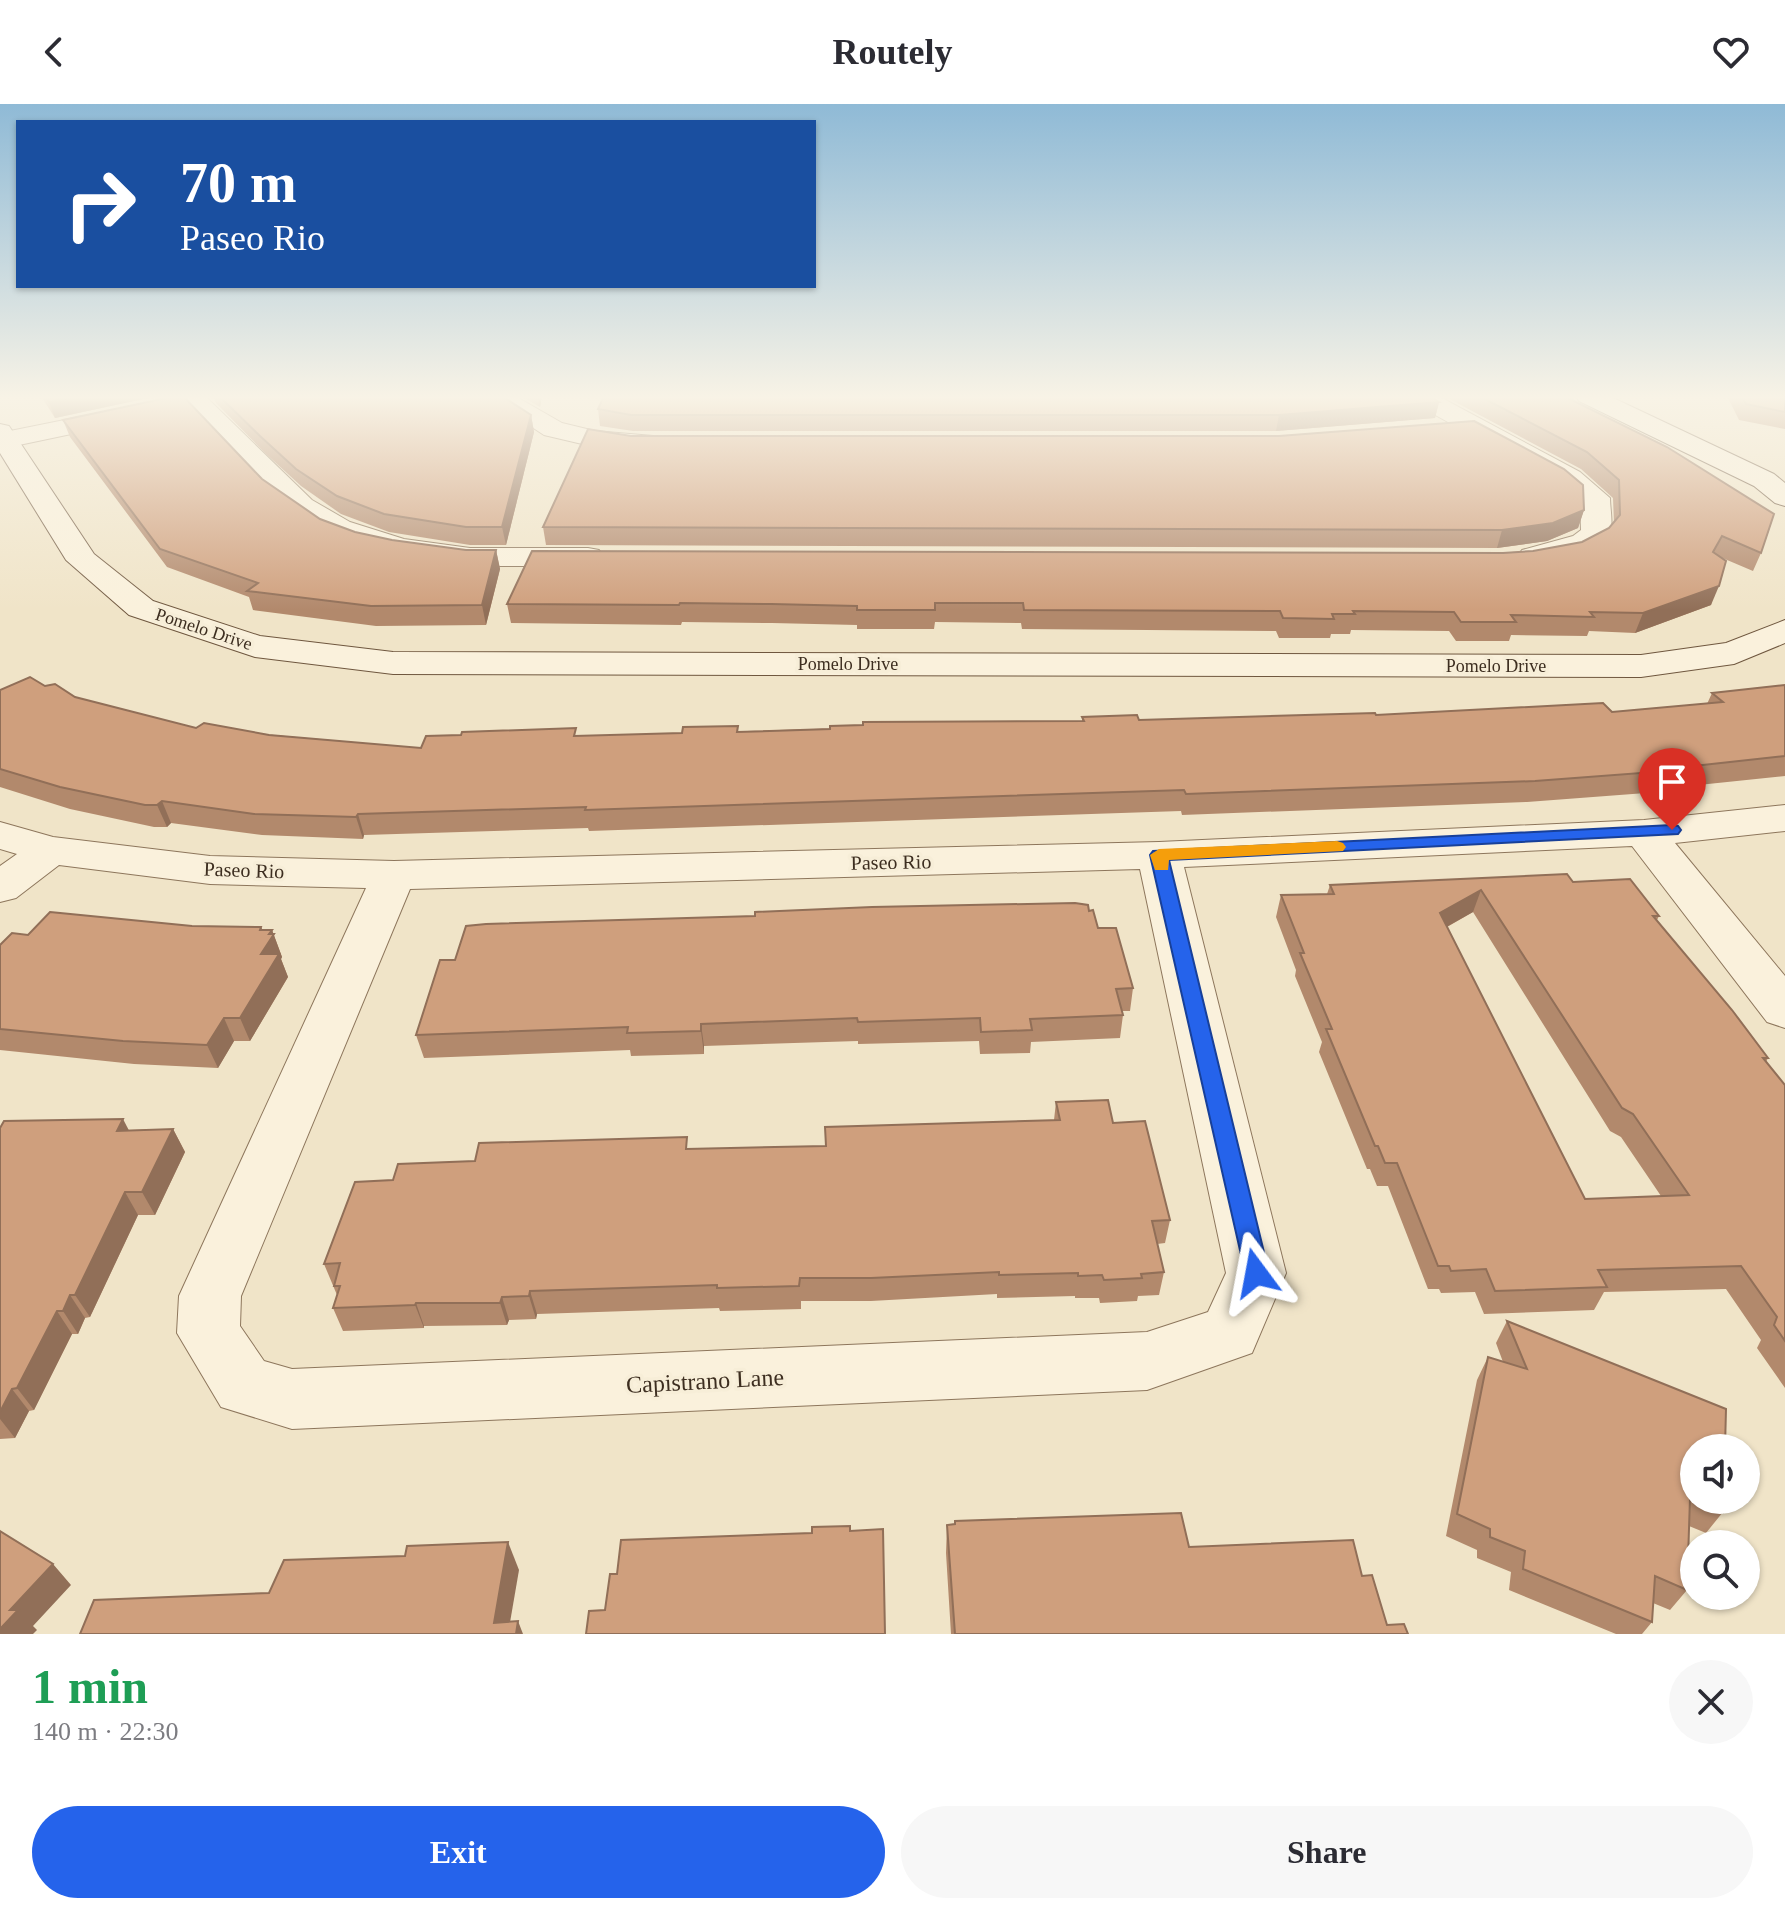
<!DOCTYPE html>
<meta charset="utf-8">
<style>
:root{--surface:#fff;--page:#f7f7f7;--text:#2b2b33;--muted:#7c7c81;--accent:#2563eb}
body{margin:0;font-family:Georgia,serif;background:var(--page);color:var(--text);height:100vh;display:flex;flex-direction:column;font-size:30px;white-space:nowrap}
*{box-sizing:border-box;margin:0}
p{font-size:26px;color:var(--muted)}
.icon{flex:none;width:44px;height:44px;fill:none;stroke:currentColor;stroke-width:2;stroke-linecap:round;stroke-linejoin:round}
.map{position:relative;height:1530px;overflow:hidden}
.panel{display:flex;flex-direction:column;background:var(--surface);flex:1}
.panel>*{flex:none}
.banner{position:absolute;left:16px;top:16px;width:800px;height:168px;border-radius:0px;box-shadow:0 2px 6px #0004;background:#1a4fa0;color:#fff;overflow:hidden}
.tools{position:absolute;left:1680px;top:1330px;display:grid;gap:16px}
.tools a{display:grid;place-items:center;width:80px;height:80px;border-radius:50%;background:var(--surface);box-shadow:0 2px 6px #0004;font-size:40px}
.pin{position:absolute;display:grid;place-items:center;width:68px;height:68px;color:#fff;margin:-82px -34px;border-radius:50% 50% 50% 0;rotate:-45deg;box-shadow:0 0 8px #0007}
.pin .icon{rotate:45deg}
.me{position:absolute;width:88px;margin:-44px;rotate:347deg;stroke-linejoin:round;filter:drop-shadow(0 0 6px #0008)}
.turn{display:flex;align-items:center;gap:28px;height:168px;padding:0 32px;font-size:36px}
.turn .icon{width:104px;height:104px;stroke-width:2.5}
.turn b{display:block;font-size:56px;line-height:68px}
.round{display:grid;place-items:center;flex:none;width:84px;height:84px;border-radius:42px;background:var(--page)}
.head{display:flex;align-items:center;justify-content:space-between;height:136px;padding:0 32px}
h1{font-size:48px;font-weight:700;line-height:60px;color:#1e9e55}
.primary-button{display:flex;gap:16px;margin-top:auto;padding:16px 32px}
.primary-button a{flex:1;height:92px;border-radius:48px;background:var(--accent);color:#fff;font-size:32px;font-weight:700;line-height:92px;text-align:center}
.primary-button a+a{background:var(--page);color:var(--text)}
header{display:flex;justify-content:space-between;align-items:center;height:104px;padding:0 32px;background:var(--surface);font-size:36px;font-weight:700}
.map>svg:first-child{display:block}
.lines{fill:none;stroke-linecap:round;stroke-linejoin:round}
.street-casing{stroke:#8d765c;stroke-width:2}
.secondary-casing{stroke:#6f573f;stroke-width:2}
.street{fill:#faf1dc;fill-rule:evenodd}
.secondary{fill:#faf1dc;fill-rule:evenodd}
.wall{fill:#b2896c;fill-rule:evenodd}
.shaded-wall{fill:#916f58}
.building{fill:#cf9f7d;stroke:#916f58;stroke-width:2;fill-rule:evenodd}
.route{fill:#2563eb;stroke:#184099;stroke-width:2}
.slow{fill:#f59e0b}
.labels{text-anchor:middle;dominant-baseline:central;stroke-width:7;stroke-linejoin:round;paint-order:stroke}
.far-street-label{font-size:18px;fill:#3d2e20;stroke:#f7eed8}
.street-label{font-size:20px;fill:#3d2e20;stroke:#f7eed8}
.near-street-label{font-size:24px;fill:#3d2e20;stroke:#f7eed8}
</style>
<header><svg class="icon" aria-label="back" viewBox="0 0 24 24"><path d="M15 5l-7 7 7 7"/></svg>Routely<svg class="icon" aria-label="heart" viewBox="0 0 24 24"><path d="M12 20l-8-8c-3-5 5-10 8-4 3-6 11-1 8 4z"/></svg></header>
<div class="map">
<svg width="1785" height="1530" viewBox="0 0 1785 1530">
<rect width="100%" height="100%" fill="#f0e4c8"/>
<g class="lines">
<g class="street-casing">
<g id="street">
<polygon points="186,292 205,292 312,396 350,418 404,435 470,444 588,444 599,446 604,453 599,460 588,462 470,462 400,453 328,430 292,408 186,302 182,297"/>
<polygon points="485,292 515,292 562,319 595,327 653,332 656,338 653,344 643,346 595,343 544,331"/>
<path d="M1407,292H1438L1580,368L1610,394C1610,405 1614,423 1609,432C1600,450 1540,464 1522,460L1517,453L1522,446L1573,432L1581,426L1580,397L1560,380L1410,297Z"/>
<polygon points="124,304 133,307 137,312 133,317 0,345 0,329"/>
<path d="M1785,701V727L1675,739L1785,872V924L1767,918L1632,742L1184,763L1286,1169L1252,1249L1147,1286L292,1325L221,1303L177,1229L179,1192L366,784L210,780L59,761L16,794L0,798V762L17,750L0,745V718L53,733L210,752L394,757L1159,738L1644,716ZM1140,765L1226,1169L1208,1208L1147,1228L292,1265L264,1257L240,1222L241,1192L410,785Z"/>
</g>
</g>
<g class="secondary-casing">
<g id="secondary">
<polygon points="1576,292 1609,292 1774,370 1785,379 1785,402 1775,399 1754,382 1579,297"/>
<polygon points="0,320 9,322 94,450 153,497 260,532 393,548 1641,551 1726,539 1785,516 1785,539 1734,560 1641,573 393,570 255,553 129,511 66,456 0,349"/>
</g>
</g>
<use href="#street" class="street"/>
<use href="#secondary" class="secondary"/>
</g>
<g class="wall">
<polygon points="41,292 157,292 55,314"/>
<polygon points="213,292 502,292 531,311 534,328 506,441 470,441 389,428 341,410 301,382 265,349 216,299"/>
<polygon points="521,292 542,292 540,303"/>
<polygon points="1444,292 1564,292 1761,449 1753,467 1720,453 1711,501 1635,529 1589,527 1587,532 1511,531 1509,537 1456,537 1449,527 1351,526 1350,530 1331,530 1330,534 1279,534 1276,527 1022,525 1021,519 935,518 934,525 857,525 857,521 772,519 682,518 681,521 511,519 507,500 1533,447 1582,438 1609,424 1614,419 1613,394 1581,365"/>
<polygon points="1727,292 1785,292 1785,325 1739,316"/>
<polygon points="1439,298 1435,314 1276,327 633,327 600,322 598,305"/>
<polygon points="63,316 262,375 320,415 355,428 392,436 466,446 496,446 500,465 486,521 376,522 253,506 249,493 167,463 70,333"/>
<polygon points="631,332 1584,406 1578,424 1547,437 1497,444 546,441 543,423"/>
<polygon points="1785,581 1785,672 1660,685 1659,688 1527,698 1182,711 1181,707 589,727 588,724 364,731 363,735 262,731 171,719 167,723 154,723 70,705 0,683 0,586 45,582 75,593 196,624 421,644 577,632 1082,617 1082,613 1139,616 1612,608 1707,600 1712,589"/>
<path d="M1573,778L1659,812L1657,816L1768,954L1766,958L1785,982V1284L1757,1244L1761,1236L1726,1185L1604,1188L1594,1206L1484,1210L1475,1188L1441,1189L1439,1185H1428L1388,1082H1377L1370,1065H1367L1319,948L1322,938L1295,872L1296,866L1276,813L1281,791L1327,790L1330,781ZM1473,808L1610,1027L1621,1033L1661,1092L1585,1095L1447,823Z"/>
<polygon points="1089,807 1133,884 1130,907 1122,907 1123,911 1120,934 1031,938 1030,949 980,950 979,937 858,940 858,937 704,942 704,950 631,952 630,946 424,954 416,931 455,856"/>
<polygon points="192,822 261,823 262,826 272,826 282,853 281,855 288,873 250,937 234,937 218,964 134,960 0,946 0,841 28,831"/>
<polygon points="1056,998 1113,1019 1170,1116 1165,1139 1157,1140 1164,1168 1159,1191 1138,1192 1137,1197 1100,1199 1099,1194 1075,1194 1075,1192 997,1194 997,1190 871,1197 801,1197 801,1205 720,1207 719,1204 537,1210 536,1215 509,1216 507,1221 424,1222 424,1224 343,1227 333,1204 337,1191 324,1160 393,1076 475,1057 689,1045 826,1042 1054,1016"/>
<polygon points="0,1024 129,1026 173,1025 185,1048 155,1111 138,1111 90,1213 85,1214 78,1230 72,1230 34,1306 29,1307 15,1334 0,1335"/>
<polygon points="1507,1217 1723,1408 1706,1429 1689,1422 1687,1486 1670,1506 1653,1499 1652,1518 1642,1530 1616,1530 1509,1486 1511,1468 1477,1454 1477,1446 1446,1432 1477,1276 1488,1253 1503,1258 1496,1239"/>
<polygon points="947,1421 1189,1443 1362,1472 1387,1521 1408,1530 951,1530 946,1449"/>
</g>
<g class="shaded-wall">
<polygon points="76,292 157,292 55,314 49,298"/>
<polygon points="538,292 542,292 540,303"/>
<polygon points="1439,298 1435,314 1276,327 1279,311"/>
<polygon points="531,311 534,328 506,441 502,423"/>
<polygon points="1584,406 1578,424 1547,437 1497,444 1502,426"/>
<polygon points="496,446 500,465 486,521 482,501"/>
<polygon points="1719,482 1711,501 1635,529 1643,509"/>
<polygon points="162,697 171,719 167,723 157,701"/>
<polygon points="358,710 364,731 363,735 356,713"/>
<polygon points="1481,786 1473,808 1432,831 1440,809"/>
<polygon points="261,823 268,839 269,830 272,826 282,853 281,855 288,873 250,937 240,914 261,850 260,826"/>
<polygon points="224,914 234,937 218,964 207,941"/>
<polygon points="701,920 704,942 704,950 701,927"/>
<polygon points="123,1015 135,1038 117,1027"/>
<polygon points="173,1025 185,1048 155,1111 142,1088"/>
<polygon points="125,1088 138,1111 90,1213 75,1191"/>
<polygon points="530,1187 537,1210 536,1215 529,1192"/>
<polygon points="70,1191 85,1214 78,1230 63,1207"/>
<polygon points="502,1193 509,1216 507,1221 500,1199"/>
<polygon points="416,1199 424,1222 424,1224 415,1201"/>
<polygon points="57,1207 72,1230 34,1306 17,1284"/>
<polygon points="12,1285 29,1307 15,1334 0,1315 0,1308"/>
<polygon points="508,1438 519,1466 508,1530 494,1519"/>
<polygon points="53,1460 71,1481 33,1522 37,1526 33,1530 0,1530 0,1525 10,1506"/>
<polygon points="518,1517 523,1530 516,1530"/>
</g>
<g class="building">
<polygon points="45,292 76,292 49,298"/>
<polygon points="176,292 183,292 262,375 320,415 355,428 392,436 466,446 496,446 482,501 371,502 247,487 258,479 160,445 63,316"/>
<polygon points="219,292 502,292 531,311 502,423 466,423 384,410 337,392 296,365 260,332"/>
<polygon points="604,292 1429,292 1439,298 1279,311 631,311 598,305"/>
<polygon points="1479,292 1564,292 1667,343 1774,410 1761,449 1722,432 1713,448 1726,457 1719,482 1643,509 1590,508 1594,513 1511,511 1516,518 1461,518 1454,508 1353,507 1355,510 1332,510 1334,515 1283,514 1280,507 1024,506 1023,499 935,499 935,506 857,506 857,502 771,500 680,499 679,501 507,500 532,447 1503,449 1533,447 1582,438 1609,424 1620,411 1619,376 1587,348"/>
<polygon points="1742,292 1785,292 1785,308 1746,300"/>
<polygon points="1474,317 1564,365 1583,381 1584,406 1553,419 1502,426 543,423 588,325 631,332 1279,332"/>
<polygon points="30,573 45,582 55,580 75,593 196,624 204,619 269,631 421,644 426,632 461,631 462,628 576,624 574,632 682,629 683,623 738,622 737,628 830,625 830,622 863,621 863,618 1084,617 1082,613 1137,611 1139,616 1375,609 1376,611 1603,599 1612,608 1723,598 1712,589 1785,581 1785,652 1666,665 1668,667 1535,677 1186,690 1184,686 585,706 586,703 358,710 356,713 254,710 162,697 157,701 145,701 60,683 0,665 0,586"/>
<path d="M1567,770L1573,778L1630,775L1659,812H1653L1732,906L1768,954H1763L1785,981V1237L1774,1221L1777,1213L1741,1162L1598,1166L1607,1183L1495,1187L1486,1165L1451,1167L1449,1162H1438L1397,1059H1385L1378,1042H1375L1326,925H1332L1300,849H1304L1281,791L1334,790L1330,781ZM1481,786L1622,1004L1633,1010L1689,1091L1585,1095L1440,809Z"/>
<polygon points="1075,799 1088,801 1089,807 1093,806 1098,824 1116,824 1133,884 1116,885 1123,911 1030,915 1032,926 981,928 980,914 858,918 857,914 701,920 701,927 627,929 628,923 416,931 440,856 455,856 466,822 486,820 755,812 755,808 872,803"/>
<polygon points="50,808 192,822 261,823 260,826 272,826 269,830 274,830 261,850 279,850 240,914 224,914 207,941 123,937 0,925 0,841 12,829 28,831"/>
<polygon points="1108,996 1113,1019 1145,1017 1170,1116 1152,1117 1164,1168 1141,1170 1142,1174 1104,1176 1102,1171 1078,1172 1078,1169 999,1171 999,1168 871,1174 800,1174 799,1182 717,1184 717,1181 530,1187 529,1192 502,1193 500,1199 416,1199 415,1201 333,1204 340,1182 334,1182 340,1159 324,1160 355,1078 393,1076 398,1060 475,1057 479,1039 687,1033 686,1045 826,1042 825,1023 1060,1016 1056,998"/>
<polygon points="123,1015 117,1027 173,1025 142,1088 125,1088 75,1191 70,1191 63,1207 57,1207 17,1284 12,1285 0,1308 0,1024 4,1017"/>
<polygon points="1507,1217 1726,1305 1725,1344 1694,1344 1694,1396 1690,1394 1687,1486 1655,1472 1652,1518 1523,1465 1525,1447 1490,1433 1490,1425 1457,1410 1488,1253 1527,1265"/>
<polygon points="1695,1396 1723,1396 1723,1408"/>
<polygon points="1181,1409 1189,1443 1353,1436 1362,1472 1372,1471 1387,1521 1404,1520 1408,1530 955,1530 947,1421 955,1420 955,1417"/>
<polygon points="850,1422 850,1427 883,1425 885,1530 586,1530 589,1507 605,1506 610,1470 617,1470 621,1436 812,1429 812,1423"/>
<polygon points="0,1427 53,1460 10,1506 18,1506 0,1525"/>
<polygon points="508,1438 494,1519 518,1517 516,1530 80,1530 94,1496 269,1489 284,1456 405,1452 407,1442"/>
</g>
<linearGradient id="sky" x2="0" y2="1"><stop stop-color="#8fbad6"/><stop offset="0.58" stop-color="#f8f3e6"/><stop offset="1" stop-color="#f8f3e6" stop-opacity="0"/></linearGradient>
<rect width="1785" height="506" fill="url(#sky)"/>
<polygon class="route" points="1672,721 1678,722 1681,726 1678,730 1169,756 1269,1169 1265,1177 1256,1180 1247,1177 1150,751 1153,747"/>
<polygon class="slow" points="1337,737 1343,739 1346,743 1343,747 1169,756 1168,766 1155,766 1150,751 1159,745"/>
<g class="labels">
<g class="far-street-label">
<text transform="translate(204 525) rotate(18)">Pomelo Drive</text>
<text x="848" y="560">Pomelo Drive</text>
<text x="1496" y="562">Pomelo Drive</text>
</g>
<g class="street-label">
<text transform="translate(891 758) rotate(-1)">Paseo Rio</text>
<text transform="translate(244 766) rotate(2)">Paseo Rio</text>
</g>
<g class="near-street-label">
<text transform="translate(705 1277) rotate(-3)">Capistrano Lane</text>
</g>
</g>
</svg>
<div class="tools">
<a><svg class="icon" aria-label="sound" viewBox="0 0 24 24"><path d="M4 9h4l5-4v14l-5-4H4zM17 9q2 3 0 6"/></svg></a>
<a><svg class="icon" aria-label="search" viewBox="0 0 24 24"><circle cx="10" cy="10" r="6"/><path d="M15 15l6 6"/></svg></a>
</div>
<div class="pin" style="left:1672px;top:726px;background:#d93025"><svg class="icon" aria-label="arrive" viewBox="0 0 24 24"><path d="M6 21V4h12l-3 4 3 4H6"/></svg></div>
<svg class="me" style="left:1256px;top:1169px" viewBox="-20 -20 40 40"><path d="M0-17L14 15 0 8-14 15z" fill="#2563eb" stroke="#fff" stroke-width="4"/></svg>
<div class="banner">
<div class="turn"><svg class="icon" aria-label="right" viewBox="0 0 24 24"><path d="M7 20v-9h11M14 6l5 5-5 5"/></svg><div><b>70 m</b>Paseo Rio</div></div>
</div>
</div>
<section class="panel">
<div class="head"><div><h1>1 min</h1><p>140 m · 22:30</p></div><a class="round"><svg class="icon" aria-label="close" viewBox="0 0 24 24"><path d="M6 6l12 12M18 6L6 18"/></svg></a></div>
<div class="primary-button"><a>Exit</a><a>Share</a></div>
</section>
